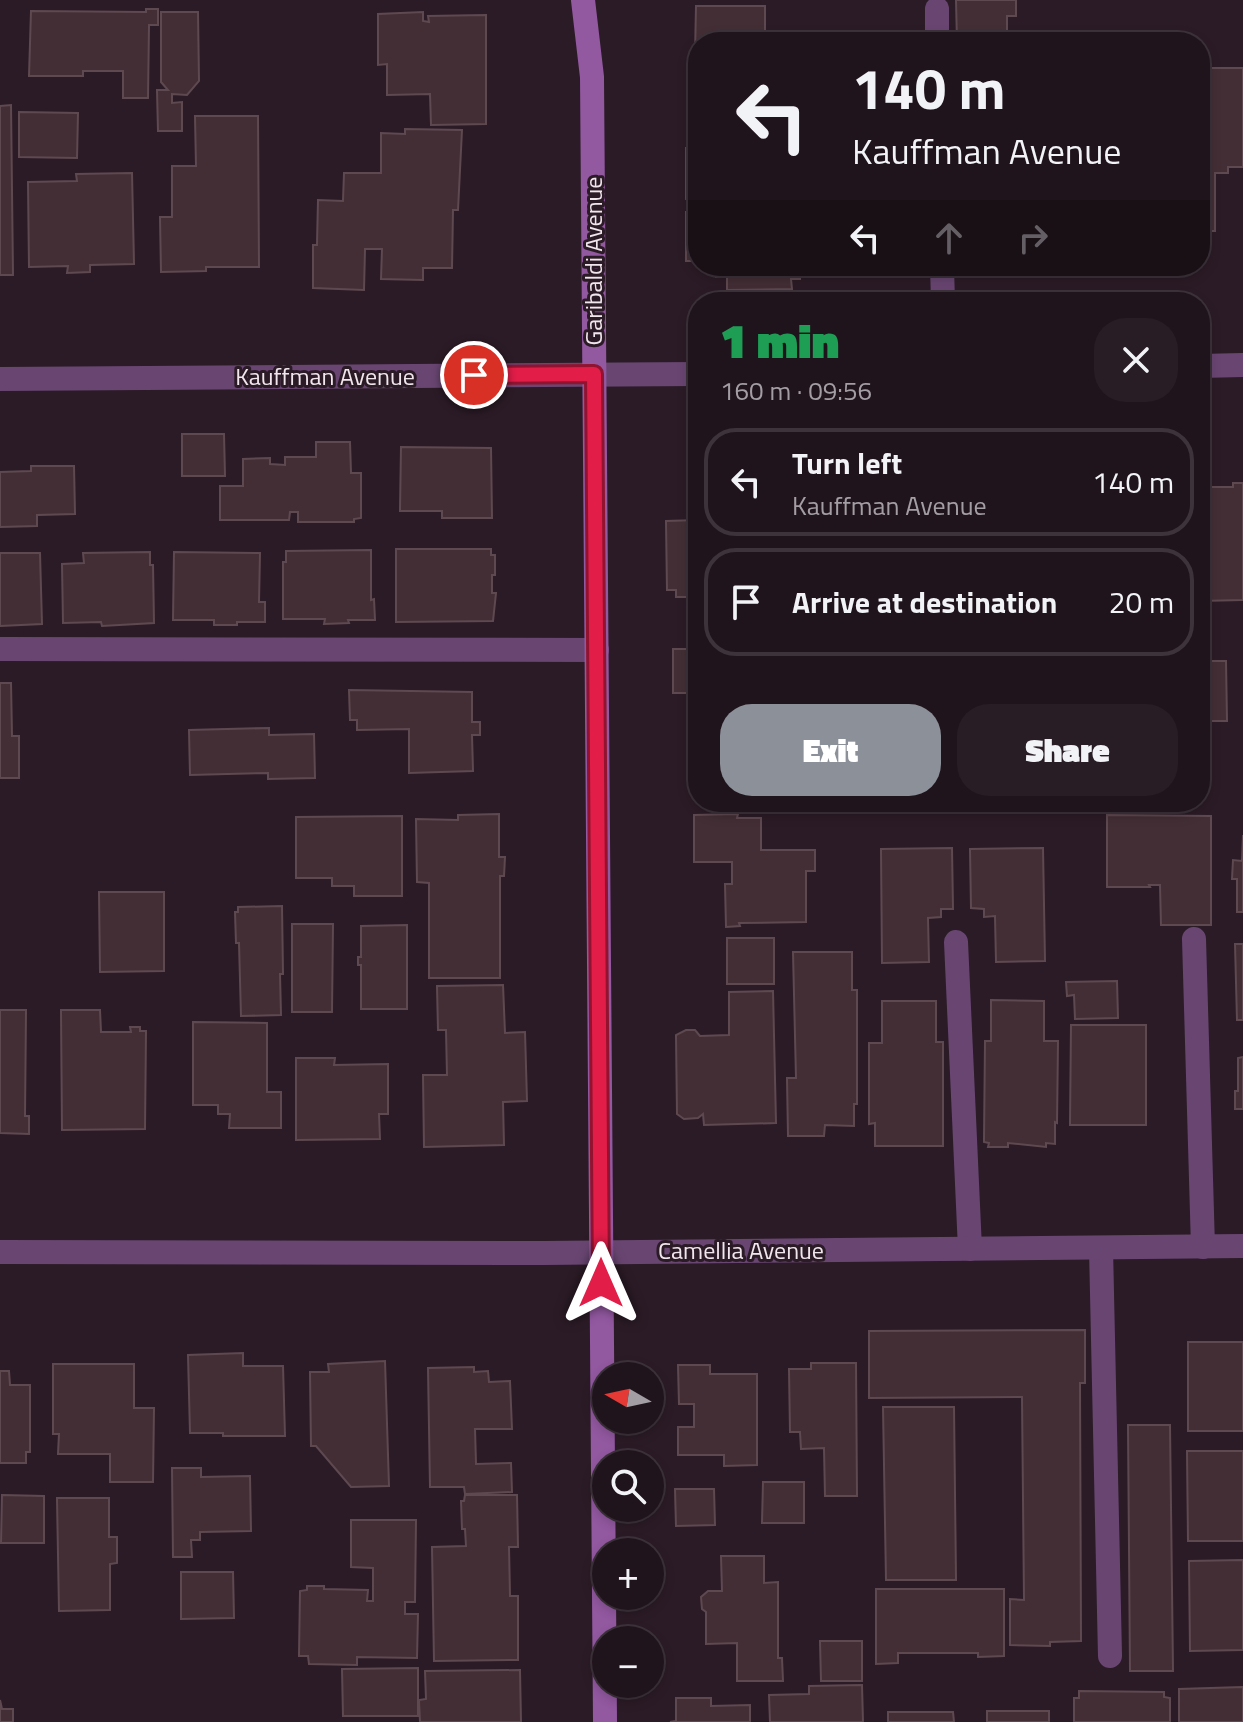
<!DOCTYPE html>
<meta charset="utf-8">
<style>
:root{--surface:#20141c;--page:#281d25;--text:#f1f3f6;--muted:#a29ea3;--line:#3d333b;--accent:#8c9099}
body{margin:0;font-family:"Titillium Web",sans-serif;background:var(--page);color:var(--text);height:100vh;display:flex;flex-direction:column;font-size:30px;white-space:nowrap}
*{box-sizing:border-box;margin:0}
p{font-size:26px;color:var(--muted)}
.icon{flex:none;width:44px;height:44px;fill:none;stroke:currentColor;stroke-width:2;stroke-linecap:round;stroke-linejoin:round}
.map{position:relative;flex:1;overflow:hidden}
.drawer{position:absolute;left:688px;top:292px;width:522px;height:520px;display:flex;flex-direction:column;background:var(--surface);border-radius:32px;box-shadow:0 4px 12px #0003,0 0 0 2px var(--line)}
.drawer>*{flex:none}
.guide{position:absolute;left:688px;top:32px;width:522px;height:244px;border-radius:32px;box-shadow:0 4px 12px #0003,0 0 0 2px var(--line);background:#20141c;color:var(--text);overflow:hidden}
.needle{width:52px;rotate:279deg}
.buttons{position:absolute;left:592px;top:1362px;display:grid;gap:16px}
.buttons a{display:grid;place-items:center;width:72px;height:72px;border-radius:50%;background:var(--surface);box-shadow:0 4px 12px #0003,0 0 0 2px var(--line);font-size:40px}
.pin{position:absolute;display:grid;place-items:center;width:68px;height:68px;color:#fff;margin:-34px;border:4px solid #fff;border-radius:50%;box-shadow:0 2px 8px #0007}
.me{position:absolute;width:88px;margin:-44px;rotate:0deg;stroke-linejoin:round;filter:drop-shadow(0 0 6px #0008)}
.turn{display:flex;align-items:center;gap:28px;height:168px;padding:0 32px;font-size:36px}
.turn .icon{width:104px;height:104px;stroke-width:2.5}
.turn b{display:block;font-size:56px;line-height:68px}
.lanes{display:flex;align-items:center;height:76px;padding:0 32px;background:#0003;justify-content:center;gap:40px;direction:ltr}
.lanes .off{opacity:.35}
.round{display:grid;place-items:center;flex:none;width:84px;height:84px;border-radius:32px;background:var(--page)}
.headline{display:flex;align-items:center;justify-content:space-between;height:136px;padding:0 32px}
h1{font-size:48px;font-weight:800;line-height:60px;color:#1e9e55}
.primary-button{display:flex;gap:16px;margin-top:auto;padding:16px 32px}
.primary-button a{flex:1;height:92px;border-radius:32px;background:var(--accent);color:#fff;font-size:32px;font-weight:800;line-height:92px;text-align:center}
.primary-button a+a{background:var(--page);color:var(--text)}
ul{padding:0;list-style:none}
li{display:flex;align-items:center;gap:24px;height:108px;margin:0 16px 12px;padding:0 16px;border:4px solid var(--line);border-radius:32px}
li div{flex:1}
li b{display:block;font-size:30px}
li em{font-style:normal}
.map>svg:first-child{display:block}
.building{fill:#432e35;stroke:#5f4950;stroke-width:2}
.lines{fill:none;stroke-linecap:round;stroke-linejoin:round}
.lane{stroke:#694672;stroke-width:24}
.street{stroke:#694672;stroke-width:24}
.secondary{stroke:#9258a0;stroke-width:24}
.route-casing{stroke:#92132f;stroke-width:20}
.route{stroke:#e11d48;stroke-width:14}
.labels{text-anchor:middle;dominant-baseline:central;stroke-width:6;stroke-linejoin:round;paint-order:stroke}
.street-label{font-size:24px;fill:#f2e6ed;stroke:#2b1b26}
</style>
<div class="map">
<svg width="1243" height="1722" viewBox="0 0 1243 1722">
<rect width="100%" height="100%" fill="#2b1b26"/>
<g class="building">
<polygon points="956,0 1016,0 1016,16 1007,16 1007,42 957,42"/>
<polygon points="696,6 765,6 765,37 774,38 774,42 698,42 698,55 695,55"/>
<polygon points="146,9 158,9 158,25 149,25 148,98 123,98 123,71 83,71 83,76 29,76 31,11 146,12"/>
<polygon points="161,12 198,12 199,81 187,95 172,94 172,103 182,102 182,131 158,131 157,90 168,90 161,82"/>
<polygon points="423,12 423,21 429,22 428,16 486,15 486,124 431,125 430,94 387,95 387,64 378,65 378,14"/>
<rect x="1107" y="33" width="40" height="9"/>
<polygon points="1200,63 1206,63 1206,68 1243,68 1243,167 1228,167 1228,173 1215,173 1215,231 1204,231 1203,234 1200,234"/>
<polygon points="11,105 13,275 0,275 0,106"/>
<polygon points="19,112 78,113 77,158 19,157"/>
<polygon points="195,116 258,116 259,267 206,267 206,271 161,272 160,217 172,217 172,166 196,166"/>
<polygon points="405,129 462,130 458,210 453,210 452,268 423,268 423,280 381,279 382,249 365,249 364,290 313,288 313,245 317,245 318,200 343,201 344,173 381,173 381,133 405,134"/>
<polygon points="686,148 698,148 698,198 686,199"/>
<polygon points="132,173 134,264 90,265 90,272 67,273 68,266 29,267 28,182 77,181 76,174"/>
<rect x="686" y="212" width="12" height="49"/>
<polygon points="716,266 800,266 800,279 791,279 792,289 727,290 727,276 716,277"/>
<polygon points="182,434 224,434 225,476 182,476"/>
<polygon points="316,442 350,442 351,473 361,473 361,518 354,519 354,522 298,522 298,512 290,512 289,520 220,520 220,486 243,486 243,459 270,458 270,464 285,465 285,457 316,457"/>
<polygon points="401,447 491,448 492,518 442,518 442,511 400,511"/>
<polygon points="31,466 74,466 75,514 37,515 37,526 0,527 0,472 31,471"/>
<polygon points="1233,483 1243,483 1243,600 1200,601 1200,487 1233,487"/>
<polygon points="698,520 698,632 688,632 688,597 676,597 676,590 667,590 666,521"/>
<polygon points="396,549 491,549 491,555 495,555 495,575 492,575 492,593 496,593 493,621 396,622"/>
<polygon points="371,550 371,600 374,599 375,620 348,620 349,623 324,624 325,619 283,619 283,562 286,562 286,551"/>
<polygon points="150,552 150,565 153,565 154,623 102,626 101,622 63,623 62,564 84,563 83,553"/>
<polygon points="174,552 260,553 259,602 265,602 265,622 237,622 237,625 214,625 214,620 173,620"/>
<polygon points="0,553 40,553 42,624 0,626"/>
<rect x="673" y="649" width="25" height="44"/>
<polygon points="1200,661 1226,661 1227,721 1200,721"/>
<polygon points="0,683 11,683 12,736 19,736 19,778 0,778"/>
<polygon points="349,690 472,692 472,722 480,722 480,735 472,735 473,771 409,773 409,729 357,730 357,720 350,720"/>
<polygon points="691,720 698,720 698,791 692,791"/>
<polygon points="269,728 269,735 314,734 315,778 268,779 268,773 190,775 189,730"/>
<polygon points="499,814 499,857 505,857 504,876 500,876 500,978 429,978 429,883 417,882 416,819 458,820 458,815"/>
<polygon points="738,814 737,818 761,818 761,850 815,850 815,871 806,871 806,922 739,923 740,926 726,927 725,884 732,884 732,862 694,862 694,815"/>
<polygon points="1107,815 1211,816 1211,925 1161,925 1160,885 1149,885 1150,887 1107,887"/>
<polygon points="402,816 402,896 354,896 354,886 332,886 332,878 296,878 296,817"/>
<polygon points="1243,835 1243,912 1237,912 1237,879 1232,879 1233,860 1242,861"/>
<polygon points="952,848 953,909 941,909 941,917 928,918 929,962 882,963 881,849"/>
<polygon points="1043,848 1045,961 996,962 995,916 984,917 984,909 971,908 970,849"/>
<polygon points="99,892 164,892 164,971 100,972"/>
<polygon points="282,906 283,974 280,974 281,1015 241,1016 239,943 236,943 235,912 238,912 238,907"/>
<polygon points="292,924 333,924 332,1012 292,1012"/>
<polygon points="407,925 407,1009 361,1009 361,965 358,965 358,957 361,957 361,926"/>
<rect x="727" y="938" width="47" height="46"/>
<polygon points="1235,944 1243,944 1243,1020 1237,1020"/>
<polygon points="793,952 852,952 852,990 857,990 857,1104 854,1104 854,1126 825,1125 824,1136 788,1136 787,1078 796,1078"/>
<polygon points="1117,981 1118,1018 1075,1019 1074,995 1067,996 1066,982"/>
<polygon points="503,985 505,1033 525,1032 527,1101 503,1102 504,1145 424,1147 423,1075 447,1075 446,1030 438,1030 437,986"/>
<polygon points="773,991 776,1123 704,1125 703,1114 698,1118 684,1119 677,1114 676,1035 686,1030 695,1030 700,1036 729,1035 729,992"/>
<polygon points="991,1000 1044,1001 1044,1041 1058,1041 1057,1123 1055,1122 1055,1144 1046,1143 1046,1147 1008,1143 1008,1147 988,1147 989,1143 984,1142 985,1041 991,1041"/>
<polygon points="882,1001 936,1001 936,1042 943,1042 943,1146 875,1146 875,1123 869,1124 869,1043 882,1043"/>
<polygon points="0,1010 26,1010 25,1116 29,1116 29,1134 0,1133"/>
<polygon points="61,1010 100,1010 101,1032 131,1032 130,1027 140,1027 140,1031 146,1031 145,1129 62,1130"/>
<polygon points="193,1022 267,1023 267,1092 281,1092 281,1128 229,1128 230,1114 218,1114 218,1105 193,1105"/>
<polygon points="1071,1025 1146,1025 1146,1125 1070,1125"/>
<polygon points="1243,1057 1243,1109 1235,1109 1235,1091 1238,1091 1238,1058"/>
<polygon points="296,1058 335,1058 334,1065 388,1064 388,1114 379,1114 380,1139 296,1140"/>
<polygon points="1085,1330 1085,1383 1080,1383 1081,1641 1050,1642 1050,1646 1010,1645 1010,1599 1024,1600 1022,1397 869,1398 869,1331"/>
<rect x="1188" y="1342" width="55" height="89"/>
<polygon points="243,1353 243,1366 283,1366 285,1436 223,1436 223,1433 190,1433 188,1355"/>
<polygon points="385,1361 389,1486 351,1487 316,1446 311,1446 310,1372 329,1372 328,1364"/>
<polygon points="811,1363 856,1363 857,1496 825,1496 824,1448 801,1449 800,1432 790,1432 789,1369 811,1369"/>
<polygon points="53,1364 134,1364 134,1408 154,1408 153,1482 110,1482 110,1454 58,1454 59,1434 53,1434"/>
<polygon points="678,1365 710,1365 710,1374 757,1374 757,1465 724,1466 724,1455 678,1455 678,1427 694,1427 694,1404 679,1404"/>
<polygon points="474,1367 474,1372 488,1371 489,1382 510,1381 512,1429 475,1429 476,1464 511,1463 512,1492 465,1494 464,1487 430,1487 428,1368"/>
<polygon points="0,1371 9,1371 10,1385 30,1385 30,1452 26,1452 26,1463 0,1463"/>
<polygon points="883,1407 954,1407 956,1580 886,1580"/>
<polygon points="1128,1425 1170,1425 1173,1671 1130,1671"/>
<polygon points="1187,1451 1243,1451 1243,1541 1188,1541"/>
<polygon points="172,1468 201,1468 201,1477 250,1476 251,1531 200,1532 200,1540 191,1540 192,1557 173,1557"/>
<polygon points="763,1482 804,1482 804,1523 762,1523"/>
<polygon points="675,1489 714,1489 715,1525 676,1526"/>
<polygon points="2,1495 44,1496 44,1543 1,1543"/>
<polygon points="465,1495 517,1495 518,1547 509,1547 510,1596 518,1596 518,1660 434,1661 432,1547 466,1546 465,1529 462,1529 461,1501 464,1501"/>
<polygon points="57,1498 109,1498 109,1537 117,1537 117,1563 110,1564 110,1610 59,1611"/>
<polygon points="351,1520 416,1520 415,1602 405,1602 405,1614 418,1614 417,1658 357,1657 357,1665 309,1664 308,1656 299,1656 300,1591 307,1590 307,1586 324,1586 324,1589 368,1590 367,1601 373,1601 373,1568 351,1567"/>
<polygon points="721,1556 764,1556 764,1583 778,1582 778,1658 782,1658 783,1681 737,1681 737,1643 706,1644 706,1612 702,1609 701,1597 708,1591 722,1591"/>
<polygon points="1243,1560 1243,1650 1190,1651 1189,1561"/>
<polygon points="181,1572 233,1572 234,1618 181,1619"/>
<polygon points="876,1589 1004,1589 1004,1656 978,1657 978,1653 898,1653 898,1663 876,1664"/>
<polygon points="820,1641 862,1641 862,1681 821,1681"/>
<polygon points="418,1668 418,1716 343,1716 342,1669"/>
<polygon points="520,1670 521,1722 420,1722 419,1700 426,1699 425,1671"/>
<polygon points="862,1685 863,1722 770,1722 769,1695 809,1694 809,1686"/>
<polygon points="1243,1687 1243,1722 1179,1722 1179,1689"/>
<polygon points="1079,1691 1164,1692 1164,1697 1170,1698 1170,1722 1074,1722 1074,1698 1079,1698"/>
<polygon points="676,1698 711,1698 711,1706 750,1705 750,1722 670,1722 676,1721"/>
<polygon points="0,1700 2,1709 13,1709 13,1722 0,1722"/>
<rect x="987" y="1711" width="62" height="11"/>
<polygon points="888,1712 953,1712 954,1722 888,1722"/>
</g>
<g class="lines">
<g class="lane">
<polyline points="937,9 937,42"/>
<polyline points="942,266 943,302"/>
<polyline points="0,649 597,650"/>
<polyline points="1194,939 1203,1247"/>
<polyline points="956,942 970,1249"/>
<polyline points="1101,1248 1110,1656"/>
</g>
<g class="street">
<polyline points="1200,366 1243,365"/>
<polyline points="0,379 698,374"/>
<polyline points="0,1252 543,1253 1243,1246"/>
</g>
<polyline class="secondary" points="583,0 592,77 605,1722"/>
</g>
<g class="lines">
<g class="route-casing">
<polyline id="route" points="474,375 594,374 601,1283"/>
</g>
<use href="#route" class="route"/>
</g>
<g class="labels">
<g class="street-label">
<text transform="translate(593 261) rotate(-90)">Garibaldi Avenue</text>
<text x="325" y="376">Kauffman Avenue</text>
<text x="741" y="1250">Camellia Avenue</text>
</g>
</g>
</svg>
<div class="buttons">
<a><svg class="needle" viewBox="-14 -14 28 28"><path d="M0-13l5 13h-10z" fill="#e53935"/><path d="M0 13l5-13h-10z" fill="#a29ea3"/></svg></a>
<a><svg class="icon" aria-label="search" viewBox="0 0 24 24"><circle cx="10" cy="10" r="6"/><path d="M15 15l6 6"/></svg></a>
<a>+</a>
<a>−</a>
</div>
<div class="pin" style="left:474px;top:375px;background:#d93025"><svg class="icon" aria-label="arrive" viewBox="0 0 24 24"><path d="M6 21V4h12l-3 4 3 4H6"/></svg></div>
<svg class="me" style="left:601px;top:1283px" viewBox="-20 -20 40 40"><path d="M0-17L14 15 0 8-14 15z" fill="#e11d48" stroke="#fff" stroke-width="4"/></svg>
<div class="guide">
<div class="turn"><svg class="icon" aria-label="left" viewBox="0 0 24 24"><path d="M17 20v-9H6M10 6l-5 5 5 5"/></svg><div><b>140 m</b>Kauffman Avenue</div></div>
<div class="lanes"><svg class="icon" aria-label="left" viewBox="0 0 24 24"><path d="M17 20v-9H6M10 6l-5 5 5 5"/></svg><svg class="icon off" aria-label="ahead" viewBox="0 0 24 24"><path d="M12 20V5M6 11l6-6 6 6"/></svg><svg class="icon off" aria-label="right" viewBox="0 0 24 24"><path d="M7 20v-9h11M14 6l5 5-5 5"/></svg></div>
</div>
<section class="drawer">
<div class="headline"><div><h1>1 min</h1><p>160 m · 09:56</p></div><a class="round"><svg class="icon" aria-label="close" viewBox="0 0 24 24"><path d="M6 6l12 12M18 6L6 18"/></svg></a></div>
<ul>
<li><svg class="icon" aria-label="left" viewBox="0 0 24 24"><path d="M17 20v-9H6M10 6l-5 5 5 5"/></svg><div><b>Turn left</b><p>Kauffman Avenue</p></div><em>140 m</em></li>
<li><svg class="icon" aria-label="arrive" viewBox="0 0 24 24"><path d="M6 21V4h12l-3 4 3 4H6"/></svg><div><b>Arrive at destination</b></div><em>20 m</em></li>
</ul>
<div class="primary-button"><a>Exit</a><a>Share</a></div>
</section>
</div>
